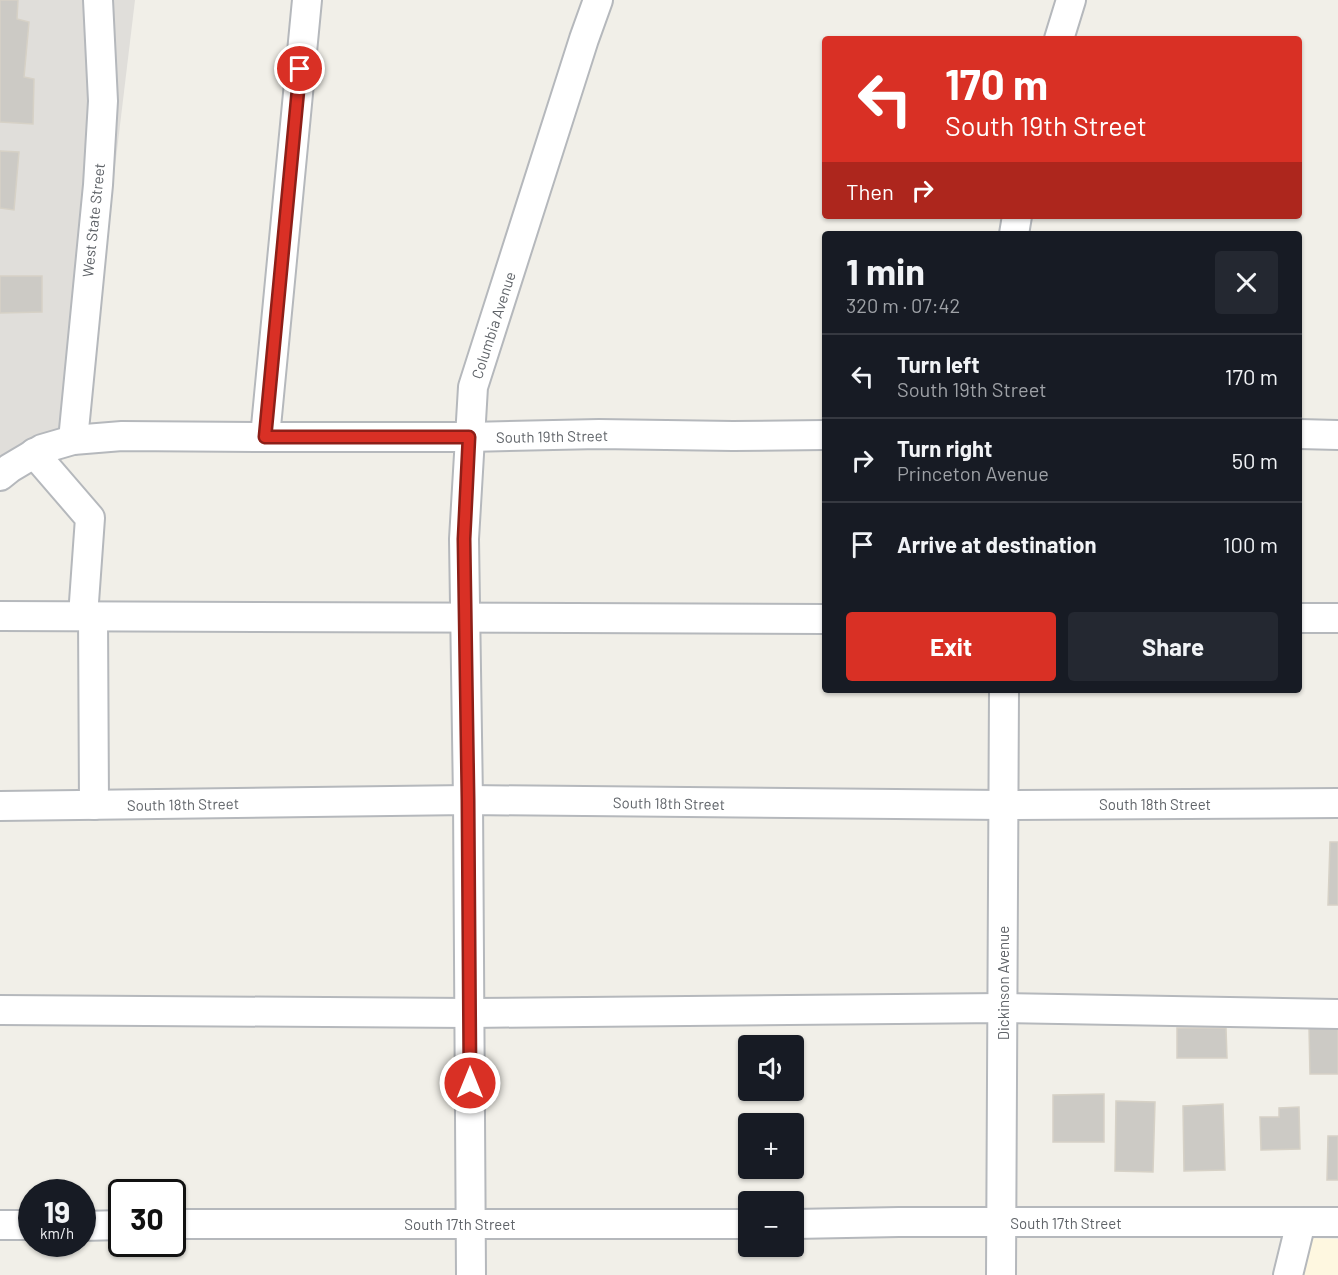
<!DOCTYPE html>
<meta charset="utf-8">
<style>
:root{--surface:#171b24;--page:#242831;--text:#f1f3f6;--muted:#9ea1a6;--line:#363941;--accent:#d93025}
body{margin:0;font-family:Barlow,sans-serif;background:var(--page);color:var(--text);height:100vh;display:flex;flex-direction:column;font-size:22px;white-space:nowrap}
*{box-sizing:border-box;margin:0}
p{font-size:20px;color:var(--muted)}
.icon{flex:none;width:33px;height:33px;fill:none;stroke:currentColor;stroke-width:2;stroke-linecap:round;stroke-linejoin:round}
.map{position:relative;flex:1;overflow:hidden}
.drawer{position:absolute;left:822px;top:231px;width:480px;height:462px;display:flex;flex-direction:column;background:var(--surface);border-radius:6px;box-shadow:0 2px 4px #0004}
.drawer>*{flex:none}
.banner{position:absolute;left:822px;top:36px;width:480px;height:183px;border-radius:6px;box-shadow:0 2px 4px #0004;background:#d93025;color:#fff;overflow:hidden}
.buttons{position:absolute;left:738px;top:1035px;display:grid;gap:12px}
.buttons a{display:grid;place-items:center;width:66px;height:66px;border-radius:6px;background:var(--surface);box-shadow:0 2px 4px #0004;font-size:30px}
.speed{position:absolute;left:18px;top:1179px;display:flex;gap:12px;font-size:30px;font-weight:700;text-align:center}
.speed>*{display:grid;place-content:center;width:78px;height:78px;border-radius:50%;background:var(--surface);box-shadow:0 2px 4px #0004;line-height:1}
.speed small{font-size:15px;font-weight:400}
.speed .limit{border:3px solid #111;border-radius:9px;background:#fff;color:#111}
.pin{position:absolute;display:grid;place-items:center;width:51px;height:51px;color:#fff;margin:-26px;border:3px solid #fff;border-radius:50%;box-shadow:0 2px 6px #0007}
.me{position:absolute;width:66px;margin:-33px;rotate:0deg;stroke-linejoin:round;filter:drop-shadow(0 0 4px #0008)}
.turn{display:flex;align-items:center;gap:21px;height:126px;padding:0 24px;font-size:27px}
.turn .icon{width:78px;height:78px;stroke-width:2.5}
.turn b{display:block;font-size:42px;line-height:51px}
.then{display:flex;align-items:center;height:57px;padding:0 24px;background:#0003;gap:12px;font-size:22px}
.round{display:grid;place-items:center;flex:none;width:63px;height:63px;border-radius:6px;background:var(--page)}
.headline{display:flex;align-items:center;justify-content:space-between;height:102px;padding:0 24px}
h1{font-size:36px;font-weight:700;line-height:45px}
.action{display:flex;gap:12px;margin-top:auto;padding:12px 24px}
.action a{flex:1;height:69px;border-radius:6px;background:var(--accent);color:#fff;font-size:24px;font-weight:700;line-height:69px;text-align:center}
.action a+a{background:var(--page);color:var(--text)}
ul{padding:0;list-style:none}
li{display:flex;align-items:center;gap:18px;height:84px;padding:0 24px;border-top:2px solid var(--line)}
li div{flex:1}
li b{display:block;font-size:22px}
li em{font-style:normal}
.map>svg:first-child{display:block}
.commercial{fill:#fef7e0}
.industrial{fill:#e0deda}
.building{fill:#cccac5;stroke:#d6d1c6;stroke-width:1.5}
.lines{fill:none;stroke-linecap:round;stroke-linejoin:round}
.minor-casing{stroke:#b5b8bc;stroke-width:32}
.minor{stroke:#fff;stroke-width:28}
.route-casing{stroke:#8d1f18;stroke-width:15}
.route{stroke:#d93025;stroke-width:10}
.labels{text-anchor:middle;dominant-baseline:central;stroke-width:5;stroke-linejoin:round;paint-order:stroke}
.street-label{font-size:15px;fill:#5f6368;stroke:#fff}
</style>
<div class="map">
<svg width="1338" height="1275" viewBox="0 0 1338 1275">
<rect width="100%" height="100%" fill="#f1efe8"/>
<polygon class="commercial" points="1303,1238 1338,1239 1338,1275 1293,1275"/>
<polygon class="industrial" points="0,0 135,0 83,434 0,462"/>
<g class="building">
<polygon points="0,0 18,0 17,19 29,22 24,77 34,79 33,124 0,122"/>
<polygon points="0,151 19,152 14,210 0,208"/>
<polygon points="0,276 42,276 42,312 0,313"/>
<polygon points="1330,842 1338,842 1338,905 1328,905"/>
<polygon points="1309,1027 1338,1027 1338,1074 1310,1074"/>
<polygon points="1177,1028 1226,1028 1227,1058 1177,1058"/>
<polygon points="1104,1094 1104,1142 1053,1142 1053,1095"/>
<polygon points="1116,1101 1155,1102 1153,1172 1115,1171"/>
<polygon points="1223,1104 1225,1170 1184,1171 1183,1106"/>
<polygon points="1299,1107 1300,1149 1261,1150 1260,1117 1279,1117 1279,1108"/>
<polygon points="1328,1136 1338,1136 1338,1180 1327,1180"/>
</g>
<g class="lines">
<g class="minor-casing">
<g id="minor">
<polyline points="1059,39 1071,0"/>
<polyline points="1014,234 1017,216"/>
<polyline points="1299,434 1338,435"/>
<polyline points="265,437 307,0"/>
<polyline points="73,440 98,185 103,101 98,0"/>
<polyline points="34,453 90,518 83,616"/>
<polyline points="0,476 10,468 42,449 73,440 122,436 265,437 469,437 599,434 733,436 825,435"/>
<polyline points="0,616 825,619"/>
<polyline points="93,616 94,805"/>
<polyline points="1299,618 1338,618"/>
<polyline points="0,806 468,800 1003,805 1338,803"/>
<polyline points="0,1010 470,1013 1003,1008 1338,1014"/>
<polyline points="172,1224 748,1224"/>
<polyline points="794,1224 899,1222 1338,1222"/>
<polyline points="0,1225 32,1225"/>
<polyline points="82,1226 122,1225"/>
<polyline points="471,1275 468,800 464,539 473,387 584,39 598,0"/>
<polyline points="1001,1275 1004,690"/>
<polyline points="1288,1275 1301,1222"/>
</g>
</g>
<use href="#minor" class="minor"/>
</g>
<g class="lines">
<g class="route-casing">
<polyline id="route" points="300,69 265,437 469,437 464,539 468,800 470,1083"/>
</g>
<use href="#route" class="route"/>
</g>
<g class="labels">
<g class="street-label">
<text transform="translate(93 220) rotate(-84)">West State Street</text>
<text transform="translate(493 325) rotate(-72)">Columbia Avenue</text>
<text transform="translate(552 436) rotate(-1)">South 19th Street</text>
<text transform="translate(669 803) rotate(1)">South 18th Street</text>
<text transform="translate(183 804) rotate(-1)">South 18th Street</text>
<text x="1155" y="804">South 18th Street</text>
<text transform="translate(1003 983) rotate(-90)">Dickinson Avenue</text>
<text x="1066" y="1223">South 17th Street</text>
<text x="460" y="1224">South 17th Street</text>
</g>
</g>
</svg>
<div class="buttons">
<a><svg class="icon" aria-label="sound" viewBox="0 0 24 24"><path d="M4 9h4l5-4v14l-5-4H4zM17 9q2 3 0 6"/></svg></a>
<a>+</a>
<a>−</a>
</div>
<div class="speed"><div>19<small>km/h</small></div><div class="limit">30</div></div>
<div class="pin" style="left:300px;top:69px;background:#d93025"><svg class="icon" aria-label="arrive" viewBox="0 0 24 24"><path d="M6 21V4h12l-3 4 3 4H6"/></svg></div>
<svg class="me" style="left:470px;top:1083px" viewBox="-20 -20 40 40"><circle r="17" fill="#d93025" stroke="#fff" stroke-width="3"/><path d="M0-11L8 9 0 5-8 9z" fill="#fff"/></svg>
<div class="banner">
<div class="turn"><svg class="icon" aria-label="left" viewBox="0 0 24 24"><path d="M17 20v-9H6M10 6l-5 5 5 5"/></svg><div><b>170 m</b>South 19th Street</div></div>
<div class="then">Then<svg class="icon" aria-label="right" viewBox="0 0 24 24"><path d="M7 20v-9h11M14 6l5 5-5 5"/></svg></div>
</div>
<section class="drawer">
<div class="headline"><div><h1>1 min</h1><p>320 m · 07:42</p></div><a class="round"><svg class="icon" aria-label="close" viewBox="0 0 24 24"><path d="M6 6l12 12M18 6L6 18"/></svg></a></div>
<ul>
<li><svg class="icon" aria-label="left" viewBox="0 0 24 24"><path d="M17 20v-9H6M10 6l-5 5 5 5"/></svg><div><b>Turn left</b><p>South 19th Street</p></div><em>170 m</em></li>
<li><svg class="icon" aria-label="right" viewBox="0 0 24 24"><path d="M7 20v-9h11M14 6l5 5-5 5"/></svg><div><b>Turn right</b><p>Princeton Avenue</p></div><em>50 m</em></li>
<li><svg class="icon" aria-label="arrive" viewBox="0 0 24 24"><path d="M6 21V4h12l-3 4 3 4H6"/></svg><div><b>Arrive at destination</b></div><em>100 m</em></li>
</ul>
<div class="action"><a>Exit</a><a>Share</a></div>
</section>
</div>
